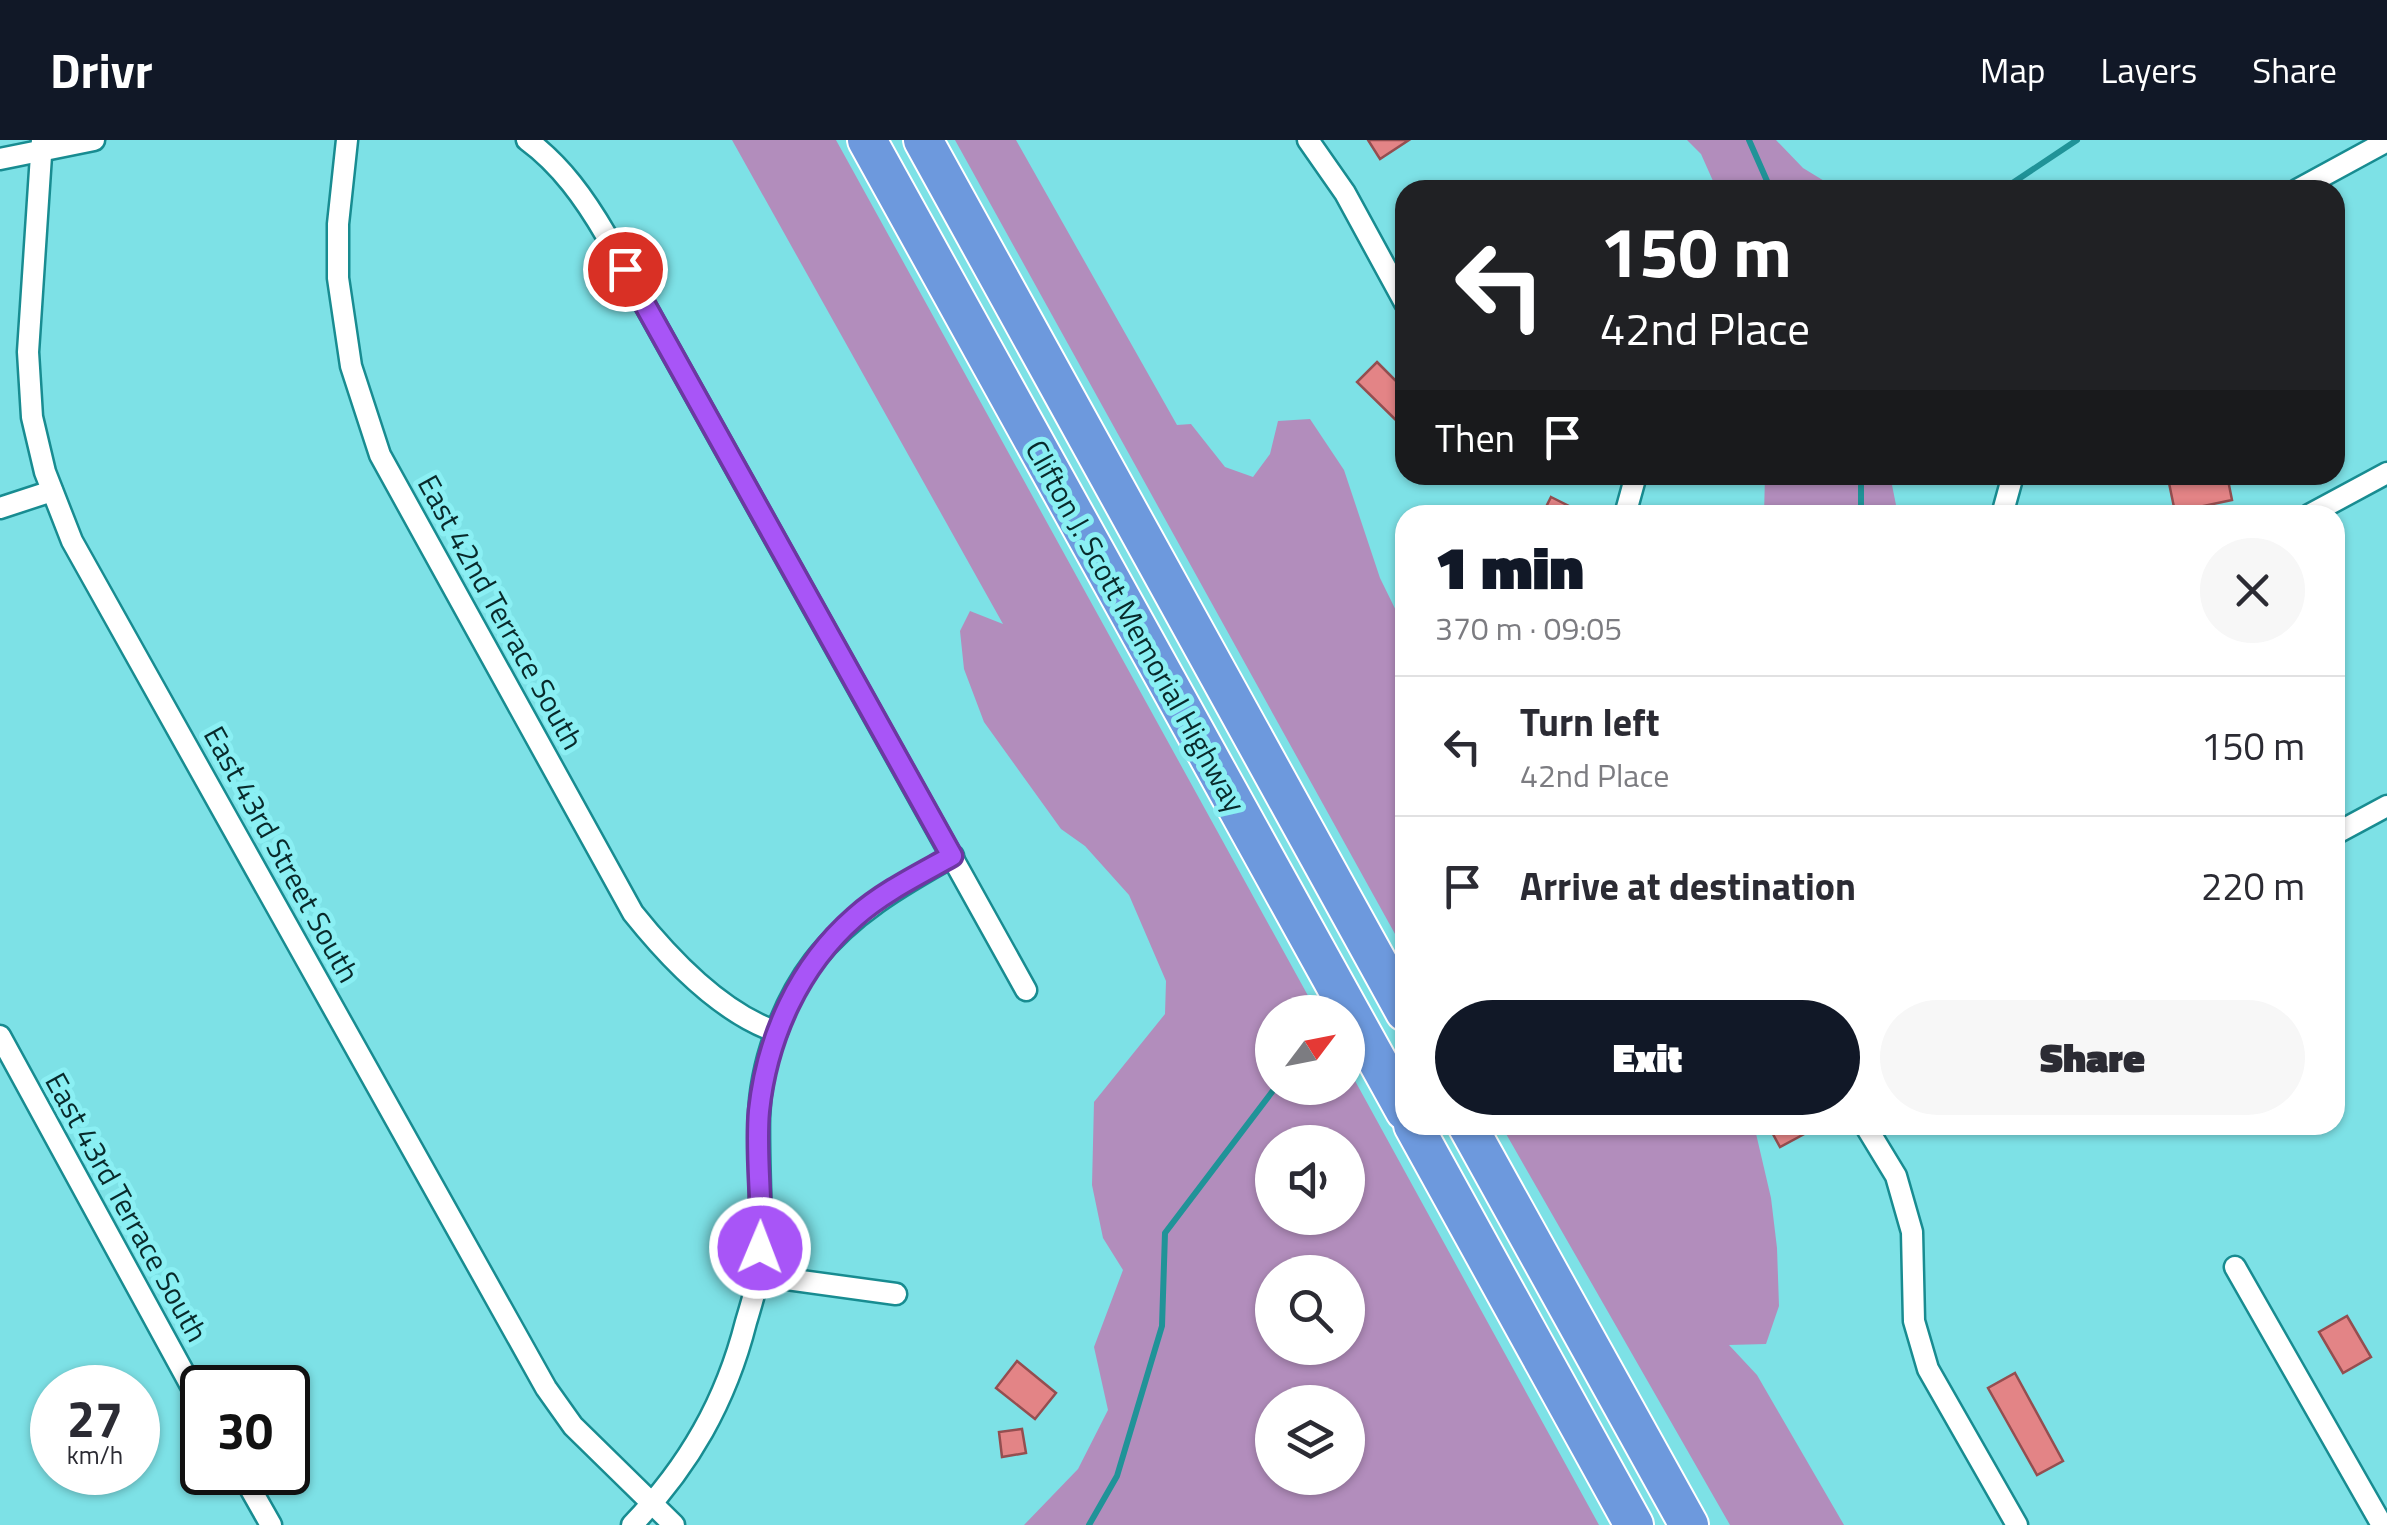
<!DOCTYPE html>
<meta charset="utf-8">
<style>
:root{--surface:#fff;--page:#f7f7f7;--text:#2b2b33;--muted:#7c7c81;--line:#e1e1e2;--accent:#111827}
body{margin:0;font-family:"Titillium Web",sans-serif;background:var(--page);color:var(--text);height:100vh;display:flex;flex-direction:column;font-size:38px;white-space:nowrap}
*{box-sizing:border-box;margin:0}
p{font-size:32px;color:var(--muted)}
.icon{flex:none;width:55px;height:55px;fill:none;stroke:currentColor;stroke-width:2;stroke-linecap:round;stroke-linejoin:round}
.map{position:relative;flex:1;overflow:hidden}
.details{position:absolute;left:1395px;top:365px;width:950px;height:630px;display:flex;flex-direction:column;background:var(--surface);border-radius:30px;box-shadow:0 2px 8px #0004}
.details>*{flex:none}
.hud{position:absolute;left:1395px;top:40px;width:950px;height:305px;border-radius:30px;box-shadow:0 2px 8px #0004;background:#202124;color:#fff;overflow:hidden}
.needle{width:65px;rotate:58deg}
.buttons{position:absolute;left:1255px;top:855px;display:grid;gap:20px}
.buttons a{display:grid;place-items:center;width:110px;height:110px;border-radius:50%;background:var(--surface);box-shadow:0 2px 8px #0004;font-size:50px}
.speed{position:absolute;left:30px;top:1225px;display:flex;gap:20px;font-size:50px;font-weight:700;text-align:center}
.speed>*{display:grid;place-content:center;width:130px;height:130px;border-radius:50%;background:var(--surface);box-shadow:0 2px 8px #0004;line-height:1}
.speed small{font-size:25px;font-weight:400}
.speed .limit{border:5px solid #111;border-radius:15px;background:#fff;color:#111}
.pin{position:absolute;display:grid;place-items:center;width:85px;height:85px;color:#fff;margin:-42px;border:5px solid #fff;border-radius:50%;box-shadow:0 2px 10px #0007}
.me{position:absolute;width:110px;margin:-55px;rotate:1deg;stroke-linejoin:round;filter:drop-shadow(0 0 8px #0008)}
.turn{display:flex;align-items:center;gap:35px;height:210px;padding:0 40px;font-size:45px}
.turn .icon{width:130px;height:130px;stroke-width:2.5}
.turn b{display:block;font-size:70px;line-height:85px}
.then{display:flex;align-items:center;height:95px;padding:0 40px;background:#0003;gap:20px;font-size:38px}
.round{display:grid;place-items:center;flex:none;width:105px;height:105px;border-radius:52px;background:var(--page)}
.head{display:flex;align-items:center;justify-content:space-between;height:170px;padding:0 40px}
h1{font-size:60px;font-weight:800;line-height:75px;color:var(--accent)}
.cta{display:flex;gap:20px;margin-top:auto;padding:20px 40px}
.cta a{flex:1;height:115px;border-radius:60px;background:var(--accent);color:#fff;font-size:40px;font-weight:800;line-height:115px;text-align:center}
.cta a+a{background:var(--page);color:var(--text)}
ul{padding:0;list-style:none}
li{display:flex;align-items:center;gap:30px;height:140px;padding:0 40px;border-top:2px solid var(--line)}
li div{flex:1}
li b{display:block;font-size:38px}
li em{font-style:normal}
header{display:flex;align-items:center;gap:60px;box-sizing:border-box;height:140px;padding:0 50px;background:var(--accent);color:#fff}
header strong{font-size:48px}
nav{display:flex;gap:55px;margin-inline-start:auto;font-size:35px}
.map>svg:first-child{display:block}
.green{fill:#b28dbc;fill-rule:evenodd}
.lines{fill:none;stroke-linecap:round;stroke-linejoin:round}
.stream{stroke:#209398;stroke-width:6}
.building{fill:#e38486;stroke:#944e50;stroke-width:2.5}
.street-casing{stroke:#188c91;stroke-width:25}
.highway-casing{stroke:#fff;stroke-width:42}
.street{stroke:#fff;stroke-width:20}
.highway{stroke:#6d99dd;stroke-width:38}
.route-casing{stroke:#6d37a1;stroke-width:25}
.route{stroke:#a855f7;stroke-width:18}
.labels{text-anchor:middle;dominant-baseline:central;stroke-width:10;stroke-linejoin:round;paint-order:stroke}
.street-label{font-size:30px;fill:#082a2b;stroke:#8aeff3}
</style>
<header>
<strong>Drivr</strong>
<nav><a>Map</a><a>Layers</a><a>Share</a></nav>
</header>
<div class="map">
<svg width="2387" height="1385" viewBox="0 0 2387 1385">
<rect width="100%" height="100%" fill="#7de1e6"/>
<g class="green">
<path d="M732,0H836L1317,872H1272V948H1348V928L1599,1385H1024L1078,1329L1108,1270L1094,1207L1123,1130L1103,1098L1092,1045L1094,962L1165,874L1166,841L1129,755L1085,706L1061,689L984,582L964,529L960,491L970,471L1003,484ZM1272,1002H1348V1078H1272ZM1272,1132H1348V1208H1272ZM1348,1262V1338H1272V1262Z"/>
<polygon points="955,0 1016,0 1177,285 1191,284 1225,327 1253,337 1270,314 1278,281 1310,279 1344,330 1380,438 1405,489 1405,812"/>
<polygon points="1687,0 1776,0 1803,28 1839,50 1717,50 1701,14"/>
<polygon points="1765,335 1890,335 1898,375 1764,375"/>
<polygon points="1501,985 1754,985 1771,1058 1777,1108 1779,1166 1766,1204 1729,1205 1757,1235 1844,1385 1730,1385"/>
</g>
<g class="lines">
<g class="stream">
<polyline points="1749,0 1771,50"/>
<polyline points="2002,50 2077,0"/>
<polyline points="1861,375 1861,335"/>
<polyline points="1089,1385 1117,1336 1162,1186 1165,1093 1275,948"/>
</g>
</g>
<g class="building">
<polygon points="1368,0 1409,0 1380,19"/>
<polygon points="1377,222 1405,250 1405,289 1357,242"/>
<polygon points="2206,335 2227,335 2232,360 2175,372 2169,343"/>
<polygon points="1551,357 1587,375 1542,375"/>
<polygon points="1768,985 1821,985 1780,1007"/>
<polygon points="2347,1176 2371,1217 2343,1233 2319,1192"/>
<polygon points="1017,1221 1056,1253 1035,1279 996,1248"/>
<polygon points="2015,1233 2063,1321 2037,1335 1988,1248"/>
<polygon points="1022,1289 1026,1313 1002,1317 999,1292"/>
</g>
<g class="lines">
<g class="street-casing">
<g id="street">
<polyline points="42,0 28,212 32,277 45,332 72,401 546,1248 573,1286 674,1385"/>
<path d="M347,0L338,84V138L351,226L380,315L633,773C669,818 721,873 777,892"/>
<path d="M527,0C561,25 585,59 606,95L1026,850"/>
<polyline points="1308,0 1345,53 1405,163"/>
<polyline points="0,19 94,0"/>
<polyline points="2297,50 2387,1"/>
<polyline points="0,368 52,351"/>
<polyline points="1625,375 1636,335"/>
<polyline points="2002,375 2013,335"/>
<polyline points="2309,375 2387,333"/>
<polyline points="2335,694 2387,666"/>
<polyline points="0,896 202,1266"/>
<polyline points="1865,985 1896,1036 1912,1092 1914,1181 1928,1229 2017,1385"/>
<polyline points="2235,1127 2382,1385"/>
<polyline points="758,1135 896,1154"/>
<polyline points="241,1332 271,1385"/>
<path d="M632,1385C689,1326 726,1261 746,1182C751,1165 757,1147 759,1130C763,1079 758,1029 759,978C760,925 782,863 814,821C851,774 901,745 953,716"/>
</g>
</g>
<g class="highway-casing">
<g id="highway">
<polyline points="867,0 1405,971"/>
<polyline points="923,0 1405,872"/>
<polyline points="1413,985 1634,1385"/>
<polyline points="1467,985 1689,1385"/>
</g>
</g>
<use href="#street" class="street"/>
<use href="#highway" class="highway"/>
</g>
<g class="lines">
<g class="route-casing">
<path id="route" d="M625,129L952,716C920,734 883,752 855,777C799,826 767,897 759,971C755,1016 763,1063 760,1108"/>
</g>
<use href="#route" class="route"/>
</g>
<g class="labels">
<g class="street-label">
<text transform="translate(501 472) rotate(61)">East 42nd Terrace South</text>
<text transform="translate(1136 486) rotate(61)">Clifton J. Scott Memorial Highway</text>
<text transform="translate(282 714) rotate(61)">East 43rd Street South</text>
<text transform="translate(127 1067) rotate(61)">East 43rd Terrace South</text>
</g>
</g>
</svg>
<div class="buttons">
<a><svg class="needle" viewBox="-14 -14 28 28"><path d="M0-13l5 13h-10z" fill="#e53935"/><path d="M0 13l5-13h-10z" fill="#7c7c81"/></svg></a>
<a><svg class="icon" aria-label="sound" viewBox="0 0 24 24"><path d="M4 9h4l5-4v14l-5-4H4zM17 9q2 3 0 6"/></svg></a>
<a><svg class="icon" aria-label="search" viewBox="0 0 24 24"><circle cx="10" cy="10" r="6"/><path d="M15 15l6 6"/></svg></a>
<a><svg class="icon" aria-label="layers" viewBox="0 0 24 24"><path d="M12 4l9 5-9 5-9-5zM3 14l9 5 9-5"/></svg></a>
</div>
<div class="speed"><div>27<small>km/h</small></div><div class="limit">30</div></div>
<div class="pin" style="left:625px;top:129px;background:#d93025"><svg class="icon" aria-label="arrive" viewBox="0 0 24 24"><path d="M6 21V4h12l-3 4 3 4H6"/></svg></div>
<svg class="me" style="left:760px;top:1108px" viewBox="-20 -20 40 40"><circle r="17" fill="#a855f7" stroke="#fff" stroke-width="3"/><path d="M0-11L8 9 0 5-8 9z" fill="#fff"/></svg>
<div class="hud">
<div class="turn"><svg class="icon" aria-label="left" viewBox="0 0 24 24"><path d="M17 20v-9H6M10 6l-5 5 5 5"/></svg><div><b>150 m</b>42nd Place</div></div>
<div class="then">Then<svg class="icon" aria-label="arrive" viewBox="0 0 24 24"><path d="M6 21V4h12l-3 4 3 4H6"/></svg></div>
</div>
<section class="details">
<div class="head"><div><h1>1 min</h1><p>370 m · 09:05</p></div><a class="round"><svg class="icon" aria-label="close" viewBox="0 0 24 24"><path d="M6 6l12 12M18 6L6 18"/></svg></a></div>
<ul>
<li><svg class="icon" aria-label="left" viewBox="0 0 24 24"><path d="M17 20v-9H6M10 6l-5 5 5 5"/></svg><div><b>Turn left</b><p>42nd Place</p></div><em>150 m</em></li>
<li><svg class="icon" aria-label="arrive" viewBox="0 0 24 24"><path d="M6 21V4h12l-3 4 3 4H6"/></svg><div><b>Arrive at destination</b></div><em>220 m</em></li>
</ul>
<div class="cta"><a>Exit</a><a>Share</a></div>
</section>
</div>
